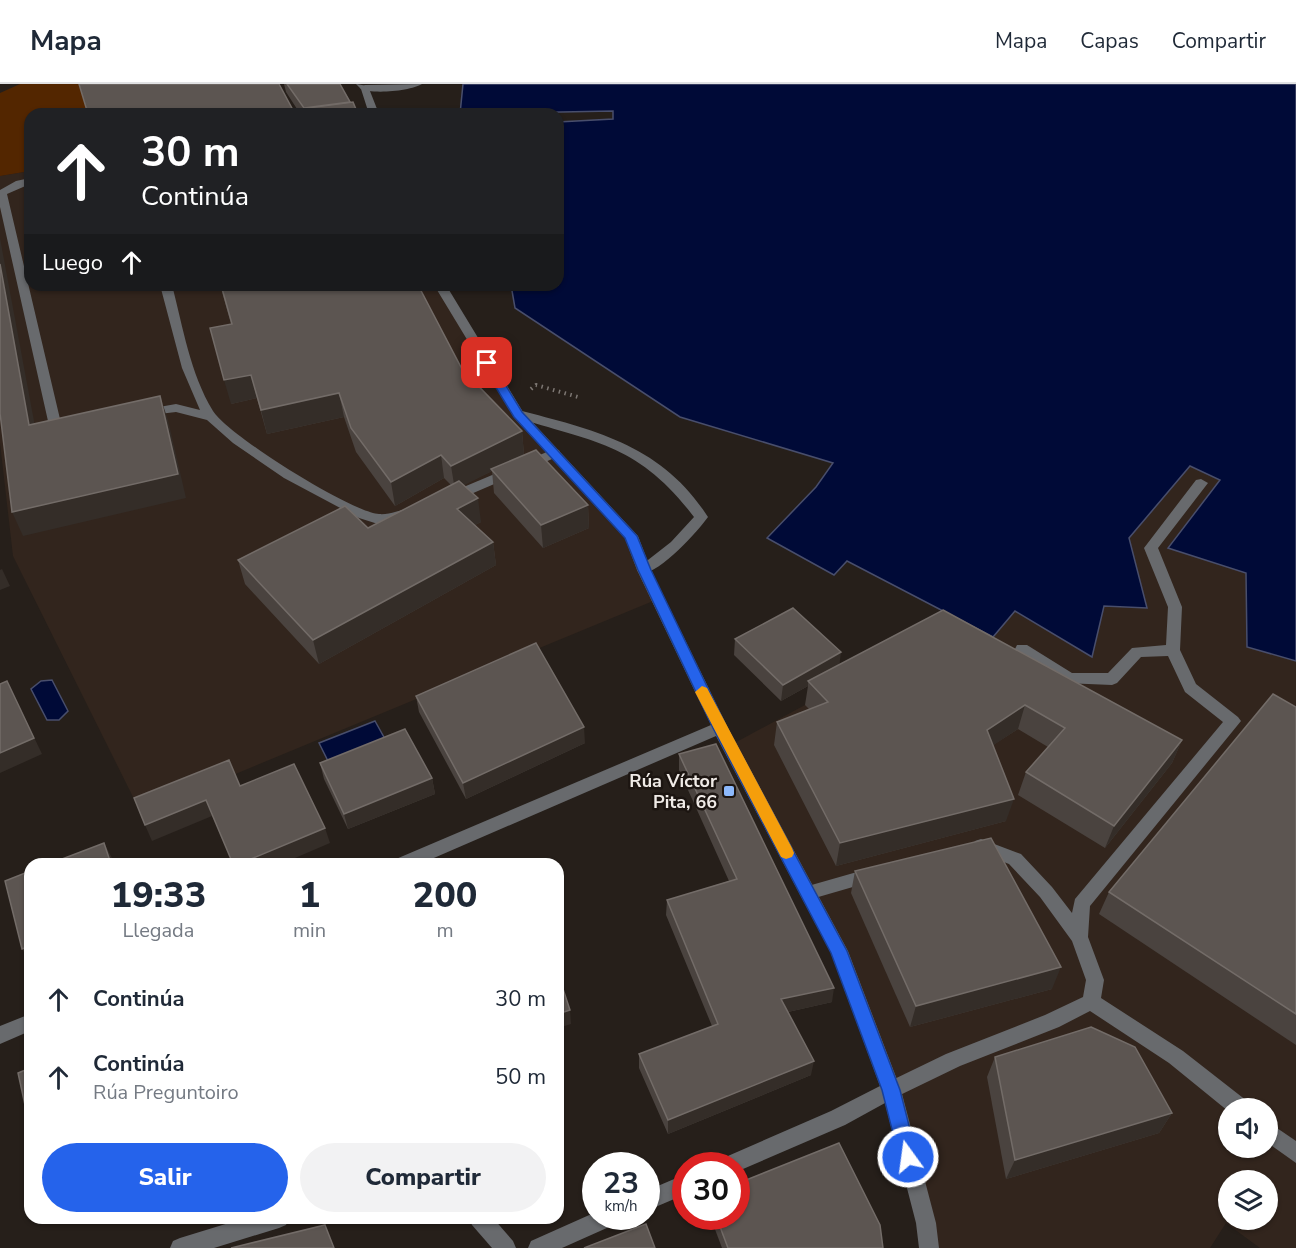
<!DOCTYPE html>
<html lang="es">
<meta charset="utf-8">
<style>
:root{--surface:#fff;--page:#f2f2f3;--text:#1f2937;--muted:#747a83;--line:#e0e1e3;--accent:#2563eb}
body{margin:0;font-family:"Nunito Sans",sans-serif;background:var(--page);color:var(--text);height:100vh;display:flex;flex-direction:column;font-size:22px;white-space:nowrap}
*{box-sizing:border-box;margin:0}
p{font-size:20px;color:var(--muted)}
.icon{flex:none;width:33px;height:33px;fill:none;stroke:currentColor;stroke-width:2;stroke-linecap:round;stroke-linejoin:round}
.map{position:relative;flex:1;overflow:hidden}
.sheet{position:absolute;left:24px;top:774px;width:540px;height:366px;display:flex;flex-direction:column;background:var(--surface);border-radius:18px;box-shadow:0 2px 4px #0004}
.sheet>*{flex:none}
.top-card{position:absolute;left:24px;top:24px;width:540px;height:183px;border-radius:18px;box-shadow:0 2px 4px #0004;background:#202124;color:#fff;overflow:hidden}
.buttons{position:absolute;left:1218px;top:1014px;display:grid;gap:12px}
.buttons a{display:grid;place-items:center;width:60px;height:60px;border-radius:50%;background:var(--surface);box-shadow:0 2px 4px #0004;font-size:30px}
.speed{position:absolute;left:582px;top:1068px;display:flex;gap:12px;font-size:30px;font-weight:700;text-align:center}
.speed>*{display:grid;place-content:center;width:78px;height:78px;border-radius:50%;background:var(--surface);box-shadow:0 2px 4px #0004;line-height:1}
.speed small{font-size:15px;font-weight:400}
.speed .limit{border:9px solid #d22;background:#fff;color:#111}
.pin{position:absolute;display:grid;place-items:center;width:51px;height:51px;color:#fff;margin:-26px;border-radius:12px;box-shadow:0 3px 9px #0006}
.me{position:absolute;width:66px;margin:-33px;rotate:346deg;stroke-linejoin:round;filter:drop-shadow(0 0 4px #0008)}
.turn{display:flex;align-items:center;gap:21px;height:126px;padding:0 18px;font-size:27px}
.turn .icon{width:78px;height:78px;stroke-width:2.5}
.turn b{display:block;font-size:42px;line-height:51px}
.then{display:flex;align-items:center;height:57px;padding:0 18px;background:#0003;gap:12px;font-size:22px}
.eta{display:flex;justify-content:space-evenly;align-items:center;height:102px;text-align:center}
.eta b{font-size:36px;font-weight:800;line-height:42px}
.action{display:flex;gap:12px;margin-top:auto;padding:12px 18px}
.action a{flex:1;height:69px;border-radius:36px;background:var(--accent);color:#fff;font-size:24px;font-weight:800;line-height:69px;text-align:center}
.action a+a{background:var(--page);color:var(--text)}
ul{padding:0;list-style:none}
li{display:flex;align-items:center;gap:18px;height:78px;padding:0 18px}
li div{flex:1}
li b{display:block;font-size:22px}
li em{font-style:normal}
header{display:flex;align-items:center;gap:36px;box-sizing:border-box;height:84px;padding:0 30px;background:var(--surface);border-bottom:2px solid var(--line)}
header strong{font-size:28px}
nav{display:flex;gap:33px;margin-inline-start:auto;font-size:21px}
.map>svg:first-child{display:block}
.built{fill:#32251d;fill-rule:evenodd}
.green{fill:#532600}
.water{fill:#000a37;stroke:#484e6c;stroke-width:1.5}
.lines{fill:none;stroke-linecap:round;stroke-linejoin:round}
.path{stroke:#7d7773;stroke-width:4;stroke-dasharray:1.5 4.5;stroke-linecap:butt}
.lane{fill:#686a6d;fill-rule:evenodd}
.street{fill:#686a6d;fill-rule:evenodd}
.wall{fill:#4a433f}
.shaded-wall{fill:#342d28}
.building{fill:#5c5551;stroke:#736c68;stroke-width:1.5}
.route{fill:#2563eb;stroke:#184099;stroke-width:1.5}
.slow{fill:#f59e0b}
.poi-dot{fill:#8db9fc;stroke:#1c1511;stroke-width:2}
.labels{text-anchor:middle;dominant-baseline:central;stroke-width:5;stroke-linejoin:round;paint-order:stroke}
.poi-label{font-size:18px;font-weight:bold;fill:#f0ebe7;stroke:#1c1511;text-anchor:end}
</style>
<header>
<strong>Mapa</strong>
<nav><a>Mapa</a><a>Capas</a><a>Compartir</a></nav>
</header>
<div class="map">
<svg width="1296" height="1164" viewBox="0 0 1296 1164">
<rect width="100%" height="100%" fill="#261f1a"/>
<g class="built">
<polygon points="30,87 30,201 443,201 518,330 608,427 644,486 658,515 141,729 13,472 0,359 0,92"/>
<path d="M1190,382L1220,396L1246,489L1247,563L1296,577V1164H1260L1226,1139L1210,1164H925L891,1006L839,867L729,662L938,549L1015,527L1104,521L1147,523L1129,454ZM1228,1024H1268V1064H1228ZM1228,1096H1268V1136H1228Z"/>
</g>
<polygon class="green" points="20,0 170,0 84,16 87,30 30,30 30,87 0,92 0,9"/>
<g class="water">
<polygon points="463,0 1296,0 1296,577 1247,563 1246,489 1168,464 1220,396 1190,382 1129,454 1147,524 1104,522 1092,573 1015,527 993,553 847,477 834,491 767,454 816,403 833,379 680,333 515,224 511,201 558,201 558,38 613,35 613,27 460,30"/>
<polygon points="52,596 68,627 59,636 47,636 31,605 41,597"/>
<polygon points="375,637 385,655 328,677 319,659"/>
</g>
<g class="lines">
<polyline class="path" points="531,305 536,301 578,313"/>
<g class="lane">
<path d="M422,0C411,7 370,11 360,4L365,1Z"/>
<polygon points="30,94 30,100 7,110 60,335 75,344 69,348 48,337 0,123 0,106 16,97"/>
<path d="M160,201H172C183,243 190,289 213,327C228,351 350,428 379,430C389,431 400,426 410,424L415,426L417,429L415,432L378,440L359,434L284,394L233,359L207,336L176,328L142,332L140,329L142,326L176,320L200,326L182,284Z"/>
<path d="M518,326C595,346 662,361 708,433C698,447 656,494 639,489L637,486L639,483L671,458L694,433C639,360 594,358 514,333L512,330Z"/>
<polygon points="554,365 559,366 560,369 559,372 457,416 452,417 445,413 447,410"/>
<polygon points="1201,395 1208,399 1158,464 1182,523 1180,566 1196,600 1238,633 1241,637 1090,822 1088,853 1104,896 1101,914 1183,967 1247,1017 1249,1024 1228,1024 1228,1027 1169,979 1090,927 1059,943 960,982 898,1012 891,1015 884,1012 881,1006 884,1000 946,970 1045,931 1083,913 1086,896 1072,857 1040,813 1009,780 975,767 973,762 975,757 981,755 1021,770 1052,803 1072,829 1075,815 1223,638 1185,608 1168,572 1141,573 1117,599 1112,601 1064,599 1017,569 1015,565 1017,561 1027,561 1072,589 1108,589 1132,564 1166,561 1168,523 1144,464 1196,396"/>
<polygon points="871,784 877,786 880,791 877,796 808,816 802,814 799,809 802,804 808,802"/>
<polygon points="1268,1038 1296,1057 1296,1079 1268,1059"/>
</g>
<g class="street">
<polygon points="356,0 368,2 379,30 369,30 361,5"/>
<polygon points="434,201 446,201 523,328 638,452 651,486 728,644 848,867 901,1006 936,1139 939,1164 919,1164 916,1139 885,1019 845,1041 736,1088 736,1082 718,1082 721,1075 831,1027 880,1002 831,869 716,652 420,780 394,780 396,775 711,641 637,486 625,454 514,333"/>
<polygon points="30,930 30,947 0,960 0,942"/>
<polygon points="686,1090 686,1110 646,1127 646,1107"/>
<polygon points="596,1128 596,1132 621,1132 618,1139 562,1164 528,1164 531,1157"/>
<polygon points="245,1134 289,1134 286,1141 279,1144 214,1164 170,1164 173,1157 180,1154"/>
<polygon points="469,1134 493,1134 513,1157 516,1164 492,1164 472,1141"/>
</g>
</g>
<g class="wall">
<polygon points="284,0 340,0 358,30 88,30 297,25 286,8"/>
<polygon points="220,201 418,201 462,285 522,347 524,371 511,377 588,421 589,444 543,464 494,409 492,387 463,401 481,438 475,441 493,458 496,481 319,580 245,500 238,476 368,444 451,401 444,394 395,422 356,368 344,333 267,350 257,314 231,320 231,240"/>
<polygon points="735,555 839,581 1182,656 1172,679 1105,764 1018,711 1026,688 1048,663 1018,645 993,661 1006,737 836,782 774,661 777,638 809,625 805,621 808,602 781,617 734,571"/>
<polygon points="416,612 585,659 466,715 419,628"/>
<polygon points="1296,623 1296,961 1099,830 1109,808"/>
<polygon points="679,670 832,918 788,928 811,991 668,1050 639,984 639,970 712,942 666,831 667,816 729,797 679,686"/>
<polygon points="320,679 432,694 435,710 348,745 324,695"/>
<polygon points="855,787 1052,905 910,943 851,809"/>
<polygon points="995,973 1172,1029 1159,1049 1006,1095 987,993"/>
<polygon points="710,1132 736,1132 883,1164 722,1164"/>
</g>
<g class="shaded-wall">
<polygon points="0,154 39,364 29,341 0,180"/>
<polygon points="251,291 257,314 231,320 224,296"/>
<polygon points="339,309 344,333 267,350 261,326"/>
<polygon points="160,312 168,336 186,414 23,452 12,428"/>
<polygon points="522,347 524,371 492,386 491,385 492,387 455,406 451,382"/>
<polygon points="441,371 444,394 395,422 391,398"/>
<polygon points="478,414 481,438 460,449 457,425"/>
<polygon points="588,421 589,444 543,464 541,441"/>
<polygon points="493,458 496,481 319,580 313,556"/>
<polygon points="2,485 10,502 0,506 0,486"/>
<polygon points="841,568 839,584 808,597 808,602 781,617 783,601"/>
<polygon points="7,597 42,670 0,689 0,669"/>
<polygon points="1025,621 1018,645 980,670 987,646"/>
<polygon points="584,643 585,659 466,715 463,699"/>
<polygon points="1182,656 1172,679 1105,764 1114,742"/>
<polygon points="432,694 435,710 348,745 344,730"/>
<polygon points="1014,715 1006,737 836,782 840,759"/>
<polygon points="206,716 212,732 152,757 145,741"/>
<polygon points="325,744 330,759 281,780 239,780"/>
<polygon points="104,759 112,774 114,780 111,780"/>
<polygon points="30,862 30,877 22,865"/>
<polygon points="1061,883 1052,905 910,943 916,922"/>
<polygon points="834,904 832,918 779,930 781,915"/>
<polygon points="570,926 571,940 558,944 558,930"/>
<polygon points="814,977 811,991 668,1050 668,1036"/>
<polygon points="1172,1029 1159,1049 1006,1095 1015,1076"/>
</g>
<g class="building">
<polygon points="79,0 279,0 293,26 353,18 358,30 88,30"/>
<polygon points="287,0 340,0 350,18 304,24"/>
<polygon points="0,180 29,341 160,312 178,390 12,428 0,329"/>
<polygon points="221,201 418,201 462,285 522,347 451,382 441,371 391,398 351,344 339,309 261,326 251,291 224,296 210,244 232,240"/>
<polygon points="536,366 588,421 541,441 491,385"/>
<polygon points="459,397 478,414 457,425 493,458 313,556 238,476 345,422 368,444"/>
<polygon points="793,524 841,568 783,601 735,555"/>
<polygon points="943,526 1182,656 1114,742 1026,688 1065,644 1025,621 987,646 1014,715 840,759 777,638 828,618 808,597"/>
<polygon points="536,559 584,643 463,699 416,612"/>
<polygon points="7,597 34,654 0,669 0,600"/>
<polygon points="1273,610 1296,623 1296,930 1109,808"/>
<polygon points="405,645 432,694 344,730 320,679"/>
<polygon points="716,660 834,904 781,915 814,977 668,1036 639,970 718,940 667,816 737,795 679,670"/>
<polygon points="229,676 240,702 294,680 325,744 239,780 233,780 206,716 145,741 134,714"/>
<polygon points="991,754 1061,883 916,922 855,787"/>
<polygon points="104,759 111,780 49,780"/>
<polygon points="30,787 30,862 22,865 5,797"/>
<polygon points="558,890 570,926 558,930"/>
<polygon points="1091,943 1135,963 1172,1029 1015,1076 995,973"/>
<polygon points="30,984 30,1044 18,989"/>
<polygon points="839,1059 880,1141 883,1164 728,1164 716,1132 736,1132 736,1100"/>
<polygon points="646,1140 655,1164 584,1164"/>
<polygon points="325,1141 334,1164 231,1164"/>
</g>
<polygon class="route" points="487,275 492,279 522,328 637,452 651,486 727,644 847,867 900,1006 917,1073 915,1079 908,1082 902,1079 899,1073 882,1006 831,869 713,644 638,486 625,454 514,333 481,279"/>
<polygon class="slow" points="702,602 707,604 792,764 794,769 792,773 786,775 781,773 695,608"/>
<rect class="poi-dot" x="723" y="701" width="12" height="12" rx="3"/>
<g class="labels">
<g class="poi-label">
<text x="717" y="697">Rúa Víctor<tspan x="717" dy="21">Pita, 66</tspan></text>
</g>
</g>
</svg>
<div class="buttons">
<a><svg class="icon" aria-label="sound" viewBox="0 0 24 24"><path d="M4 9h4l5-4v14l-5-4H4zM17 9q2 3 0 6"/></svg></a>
<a><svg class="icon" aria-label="layers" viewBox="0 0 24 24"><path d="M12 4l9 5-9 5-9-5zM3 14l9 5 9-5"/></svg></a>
</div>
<div class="speed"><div>23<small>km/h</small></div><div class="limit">30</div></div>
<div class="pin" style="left:487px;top:279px;background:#d93025"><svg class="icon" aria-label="arrive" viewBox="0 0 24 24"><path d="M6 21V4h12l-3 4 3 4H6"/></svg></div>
<svg class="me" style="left:908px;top:1073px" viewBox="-20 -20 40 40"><circle r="17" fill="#2563eb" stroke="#fff" stroke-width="3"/><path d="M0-11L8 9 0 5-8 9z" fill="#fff"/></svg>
<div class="top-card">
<div class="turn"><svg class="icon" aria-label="ahead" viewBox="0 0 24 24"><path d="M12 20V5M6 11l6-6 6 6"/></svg><div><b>30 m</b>Continúa</div></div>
<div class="then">Luego<svg class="icon" aria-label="ahead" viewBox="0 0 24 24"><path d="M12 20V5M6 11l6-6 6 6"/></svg></div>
</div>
<section class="sheet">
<div class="eta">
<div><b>19:33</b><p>Llegada</p></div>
<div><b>1</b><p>min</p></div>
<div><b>200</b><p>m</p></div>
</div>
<ul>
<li><svg class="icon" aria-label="ahead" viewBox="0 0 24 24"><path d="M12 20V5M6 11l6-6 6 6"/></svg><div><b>Continúa</b></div><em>30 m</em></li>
<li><svg class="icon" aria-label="ahead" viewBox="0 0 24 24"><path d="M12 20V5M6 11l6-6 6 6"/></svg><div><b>Continúa</b><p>Rúa Preguntoiro</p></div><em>50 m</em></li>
</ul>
<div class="action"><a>Salir</a><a>Compartir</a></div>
</section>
</div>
